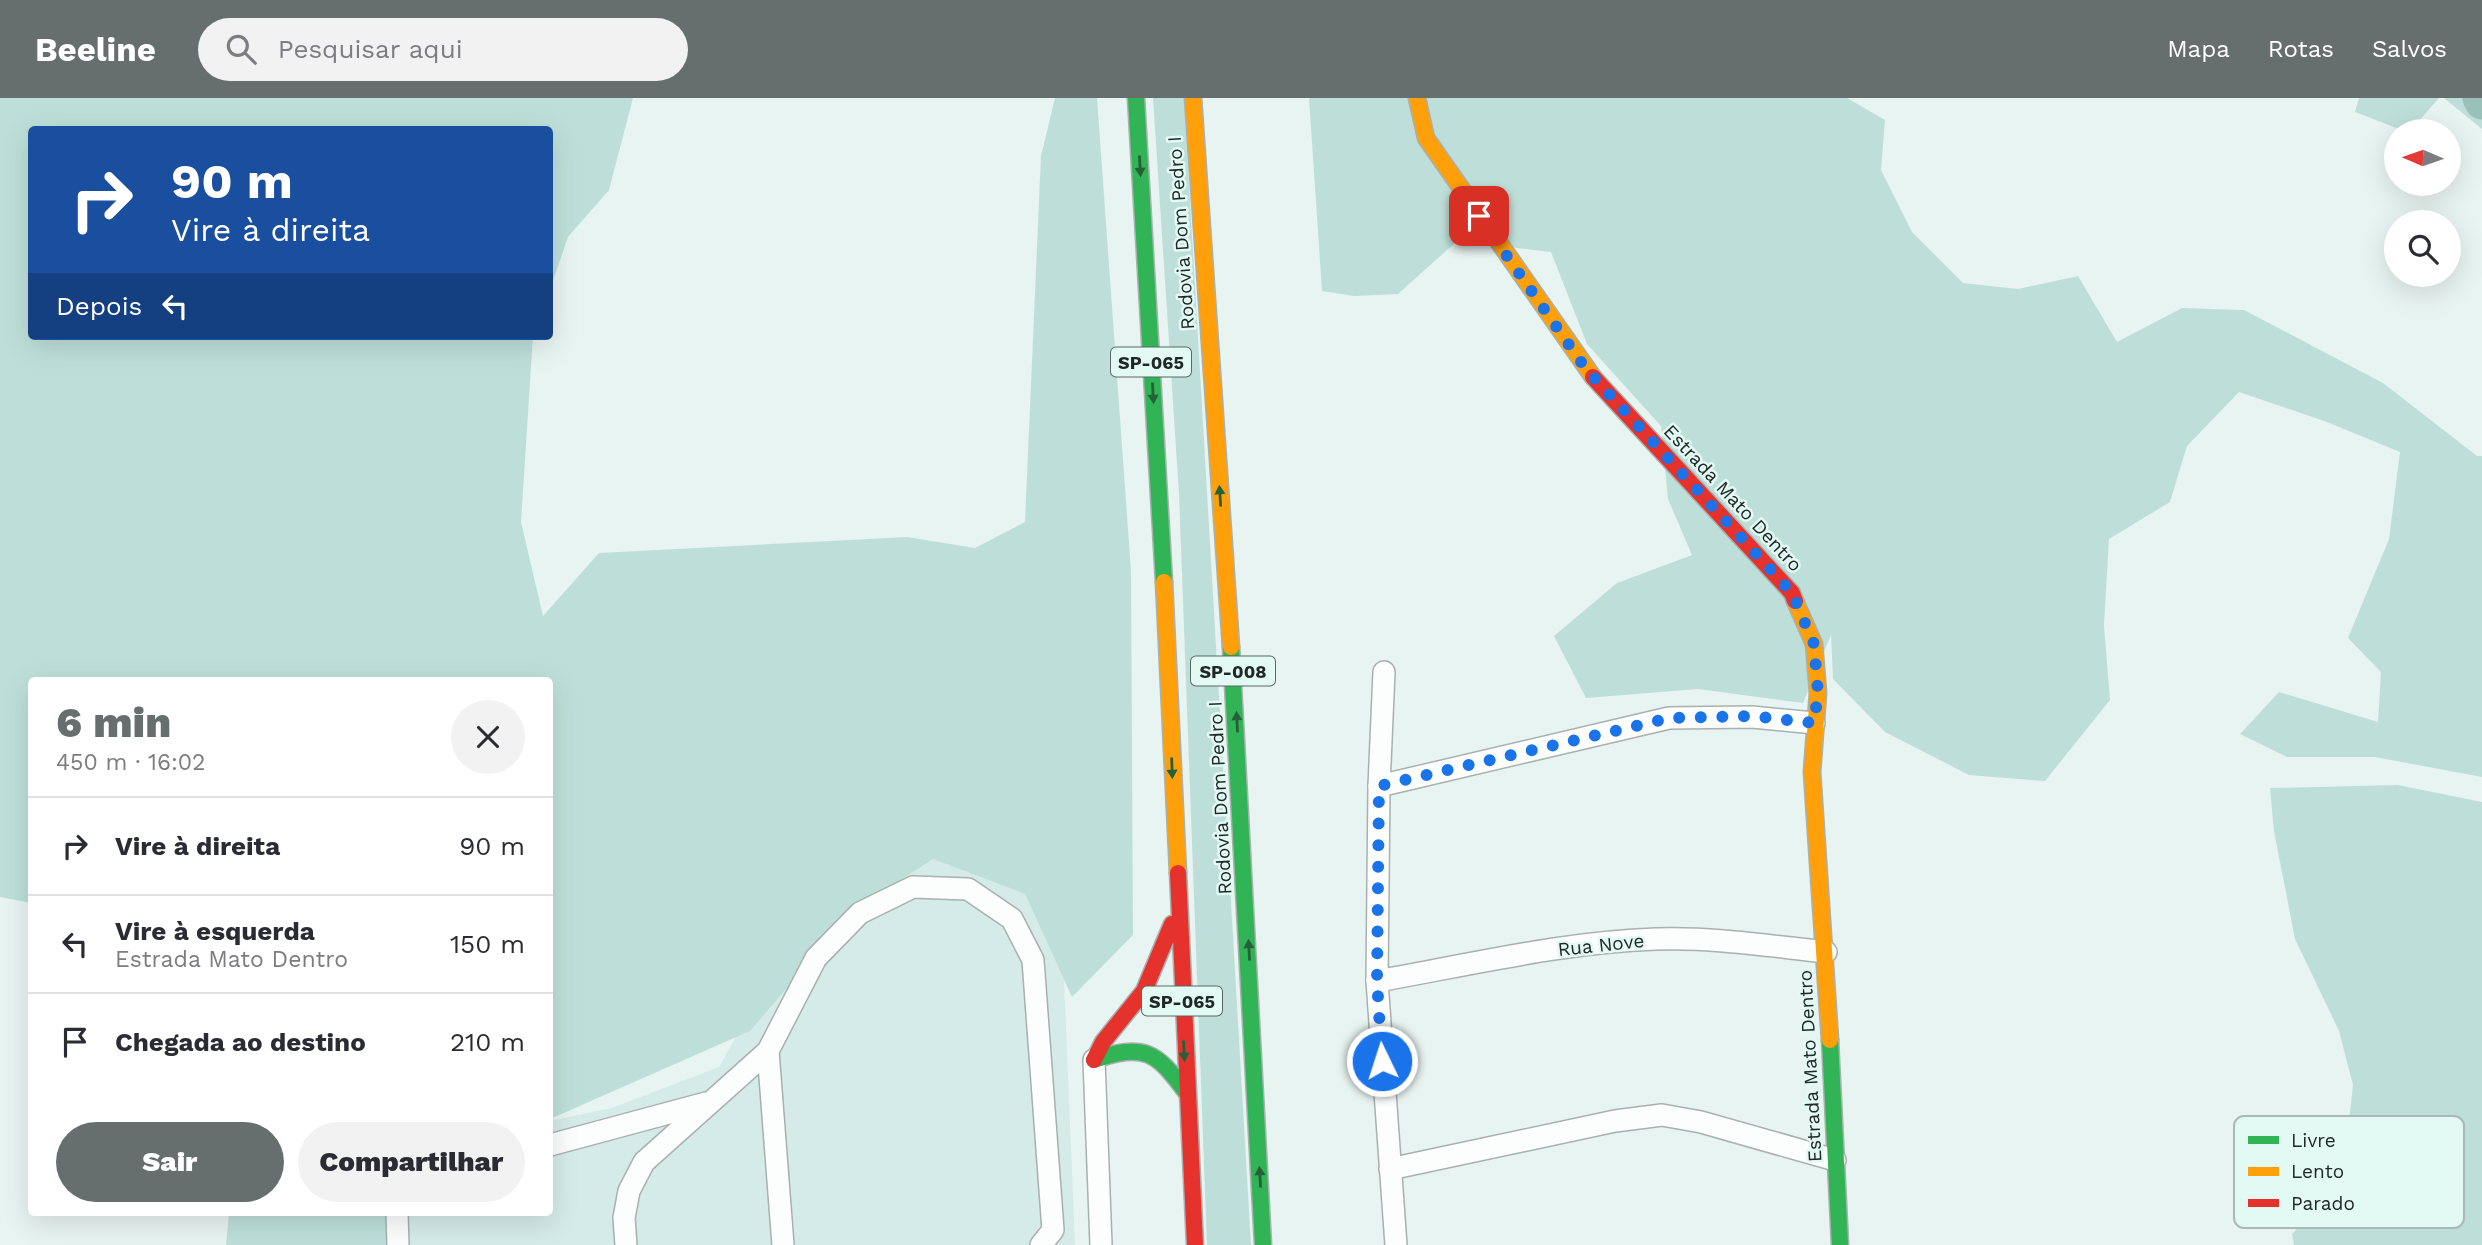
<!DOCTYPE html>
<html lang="pt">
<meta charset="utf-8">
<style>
:root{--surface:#fff;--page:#f2f2f3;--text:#2b2b33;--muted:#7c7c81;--line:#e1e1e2;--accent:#666f6d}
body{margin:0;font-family:"Work Sans",sans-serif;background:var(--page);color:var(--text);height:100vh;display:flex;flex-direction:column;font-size:26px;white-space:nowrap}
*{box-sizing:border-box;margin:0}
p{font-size:23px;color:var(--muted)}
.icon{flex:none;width:38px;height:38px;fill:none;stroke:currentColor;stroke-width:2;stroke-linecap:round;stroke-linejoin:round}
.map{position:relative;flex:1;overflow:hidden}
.panel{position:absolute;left:28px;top:579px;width:525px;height:539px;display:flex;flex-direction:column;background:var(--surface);border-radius:7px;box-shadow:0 7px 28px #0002}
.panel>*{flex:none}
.hud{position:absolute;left:28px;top:28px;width:525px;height:214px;border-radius:7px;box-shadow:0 7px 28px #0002;background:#1a4fa0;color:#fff;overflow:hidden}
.needle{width:46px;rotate:272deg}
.tools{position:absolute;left:2384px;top:21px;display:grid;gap:14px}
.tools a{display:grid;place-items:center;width:77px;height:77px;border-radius:50%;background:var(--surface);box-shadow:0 7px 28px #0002;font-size:35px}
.pin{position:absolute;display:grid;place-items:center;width:60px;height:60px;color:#fff;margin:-30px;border-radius:14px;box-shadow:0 4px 10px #0006}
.me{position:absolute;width:77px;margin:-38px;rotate:356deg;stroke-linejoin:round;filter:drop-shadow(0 0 5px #0008)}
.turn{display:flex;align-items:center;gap:24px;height:147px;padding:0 28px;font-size:32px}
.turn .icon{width:91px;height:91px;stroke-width:2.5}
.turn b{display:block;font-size:49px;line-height:60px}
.then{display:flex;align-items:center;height:66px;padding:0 28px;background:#0003;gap:14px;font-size:26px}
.round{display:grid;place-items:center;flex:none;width:74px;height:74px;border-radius:37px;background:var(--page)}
.head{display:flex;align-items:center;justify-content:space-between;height:119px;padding:0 28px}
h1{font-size:42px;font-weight:800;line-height:52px;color:var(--accent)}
.button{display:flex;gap:14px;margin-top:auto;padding:14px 28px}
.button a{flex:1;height:80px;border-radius:42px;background:var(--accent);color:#fff;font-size:28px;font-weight:800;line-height:80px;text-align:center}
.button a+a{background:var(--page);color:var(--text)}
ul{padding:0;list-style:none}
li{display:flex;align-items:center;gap:21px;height:98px;padding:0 28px;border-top:2px solid var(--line)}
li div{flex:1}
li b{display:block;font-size:26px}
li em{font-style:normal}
header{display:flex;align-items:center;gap:42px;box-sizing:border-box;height:98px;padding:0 35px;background:var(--accent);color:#fff}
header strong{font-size:33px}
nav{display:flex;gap:38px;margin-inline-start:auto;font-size:24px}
.search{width:490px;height:63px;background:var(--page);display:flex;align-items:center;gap:18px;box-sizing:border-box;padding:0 24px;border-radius:38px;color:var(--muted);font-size:26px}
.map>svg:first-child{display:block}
.built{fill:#d5ebe7}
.green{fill:#bedfd9}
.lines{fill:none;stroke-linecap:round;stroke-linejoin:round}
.river{stroke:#99c0b9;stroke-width:35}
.street-casing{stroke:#a8b1ae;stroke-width:24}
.fast-casing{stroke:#a8b1ae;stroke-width:19}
.slow-casing{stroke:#a8b1ae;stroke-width:19}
.jam-casing{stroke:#a8b1ae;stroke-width:19}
.street{stroke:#fcfdfd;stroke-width:21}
.fast{stroke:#30b455;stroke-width:16}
.slow{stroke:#ff9f0a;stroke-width:16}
.jam{stroke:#e5322d;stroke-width:16}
.oneway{fill:#266039}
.route{stroke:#1a73e8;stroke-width:12;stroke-dasharray:0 21.6}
.labels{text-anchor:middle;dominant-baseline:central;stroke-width:5;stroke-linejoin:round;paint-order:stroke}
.shield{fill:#e3f9f4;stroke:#5a6764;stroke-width:2}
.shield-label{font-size:18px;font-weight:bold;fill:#202826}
.street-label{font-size:19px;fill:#202826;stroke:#e3f9f4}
.key{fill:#e3f9f4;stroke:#a8bab6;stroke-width:2}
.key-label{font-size:19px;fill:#202826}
</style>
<header>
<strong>Beeline</strong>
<div class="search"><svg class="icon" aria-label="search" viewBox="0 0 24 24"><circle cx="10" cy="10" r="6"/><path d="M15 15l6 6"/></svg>Pesquisar aqui</div>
<nav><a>Mapa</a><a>Rotas</a><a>Salvos</a></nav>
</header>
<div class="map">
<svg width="2482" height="1147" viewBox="0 0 2482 1147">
<rect width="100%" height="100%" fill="#e8f4f1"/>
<polygon class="built" points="934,761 1025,796 1064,881 1075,1147 365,1147 368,1115 550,1115 550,1023 612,1010 719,969 748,917 878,781"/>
<g class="green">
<polygon points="0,0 633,0 609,92 568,139 550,191 550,32 32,32 32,238 533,238 521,424 543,518 599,455 907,439 975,450 1025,424 1041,58 1055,0 1097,0 1131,473 1133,837 1072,899 1025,796 933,761 856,810 750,933 550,1021 550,583 32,583 31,805 0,799"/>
<polygon points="1153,0 1184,0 1251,1147 1207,1147 1179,396"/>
<polygon points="1309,0 1847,0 1885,22 1881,72 1912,134 1963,185 2018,191 2078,178 2117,244 2182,210 2244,212 2383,285 2477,358 2482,358 2482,679 2375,659 2287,659 2240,636 2279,594 2378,624 2381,574 2348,540 2389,441 2400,354 2327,324 2239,294 2187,348 2170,404 2109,441 2104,527 2110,602 2045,683 1969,677 1885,634 1833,581 1831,537 1803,605 1698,591 1586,600 1554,538 1617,485 1692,457 1668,401 1661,328 1587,246 1551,154 1457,143 1398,196 1354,198 1322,193"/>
<polygon points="2359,0 2439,0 2410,33 2404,33 2355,14"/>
<polygon points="2444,0 2482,0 2482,31"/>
<polygon points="2398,687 2482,704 2482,1147 2294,1147 2292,1136 2343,1079 2353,987 2339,933 2295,841 2274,733 2270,690"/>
<polygon points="229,1115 393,1115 386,1147 226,1147"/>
</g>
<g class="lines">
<polyline class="river" points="2480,0 2482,4"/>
<g class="street-casing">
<g id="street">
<polyline points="1384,574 1379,688 1377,883 1396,1147"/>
<polyline points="1379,688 1669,620 1752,619 1814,625"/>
<path d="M1377,883C1469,867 1563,844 1656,841C1713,839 1770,848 1826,854"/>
<polyline points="768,953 783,1147"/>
<polyline points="1094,962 1101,1147"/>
<polyline points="550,1047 706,1005"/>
<polyline points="1390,1071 1615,1023 1662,1017 1701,1024 1835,1062"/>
<polyline points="397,1115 398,1147"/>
<polyline points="626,1147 624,1120 629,1093 644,1064 768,953 816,860 860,815 913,789 968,791 1012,821 1033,862 1053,1132 1041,1147"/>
</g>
</g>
<g class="fast-casing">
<g id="fast">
<polyline points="1136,0 1164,484"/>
<polyline points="1231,549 1263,1147"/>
<polyline points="1830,942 1840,1147"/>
<path d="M1094,962C1144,945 1156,953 1186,994"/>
</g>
</g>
<g class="slow-casing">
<g id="slow">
<polyline points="1193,0 1231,549"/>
<polyline points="1417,0 1426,40 1593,279"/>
<polyline points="1164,484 1178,775"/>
<polyline points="1795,503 1814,546 1818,595 1812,674 1830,942"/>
</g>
</g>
<g class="jam-casing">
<g id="jam">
<polyline points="1593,279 1792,495 1795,503"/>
<polyline points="1178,775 1195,1147"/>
<polyline points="1094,962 1103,944 1144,893 1172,826"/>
</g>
</g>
<use href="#street" class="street"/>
<use href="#fast" class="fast"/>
<use href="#slow" class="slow"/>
<use href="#jam" class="jam"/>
</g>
<defs><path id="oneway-solid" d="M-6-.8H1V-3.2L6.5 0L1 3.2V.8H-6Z" transform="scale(1.75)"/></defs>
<g class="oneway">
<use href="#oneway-solid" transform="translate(1140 68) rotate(87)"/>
<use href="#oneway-solid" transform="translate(1153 295) rotate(87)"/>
<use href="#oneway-solid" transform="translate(1220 398) rotate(-94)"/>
<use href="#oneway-solid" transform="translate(1237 624) rotate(-93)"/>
<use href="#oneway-solid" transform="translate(1172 670) rotate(88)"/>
<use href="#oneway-solid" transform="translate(1249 852) rotate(-93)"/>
<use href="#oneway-solid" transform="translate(1184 953) rotate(87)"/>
<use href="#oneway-solid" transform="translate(1260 1079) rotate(-93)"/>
</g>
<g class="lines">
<polyline class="route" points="1382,963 1377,883 1379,688 1670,620 1752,618 1814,625 1818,595 1814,546 1792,495 1586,271 1479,118"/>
</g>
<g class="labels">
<g class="shield">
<rect x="1111" y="249.5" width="80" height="29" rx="5"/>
<rect x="1191" y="558.5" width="84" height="29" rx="5"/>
<rect x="1142" y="888.5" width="80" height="29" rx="5"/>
</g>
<g class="shield-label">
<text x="1151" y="264">SP-065</text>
<text x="1233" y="573">SP-008</text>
<text x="1182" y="903">SP-065</text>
</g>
<g class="street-label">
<text transform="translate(1181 135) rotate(-94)">Rodovia Dom Pedro I</text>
<text transform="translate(1733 400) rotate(47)">Estrada Mato Dentro</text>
<text transform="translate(1220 700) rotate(-93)">Rodovia Dom Pedro I</text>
<text transform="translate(1601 847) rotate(-6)">Rua Nove</text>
<text transform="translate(1810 968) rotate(-93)">Estrada Mato Dentro</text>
</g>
</g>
<rect x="2234" y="1018" width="230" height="112" rx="10" class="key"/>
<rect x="2248" y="1038" width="31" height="8" fill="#30b455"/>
<rect x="2248" y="1069" width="31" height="9" fill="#ff9f0a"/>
<rect x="2248" y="1101" width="31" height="8" fill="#e5322d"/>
<g class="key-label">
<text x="2291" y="1049">Livre</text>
<text x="2291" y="1080">Lento</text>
<text x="2291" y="1112">Parado</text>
</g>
</svg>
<div class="tools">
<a><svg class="needle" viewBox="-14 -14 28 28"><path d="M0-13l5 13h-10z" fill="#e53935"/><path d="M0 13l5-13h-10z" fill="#7c7c81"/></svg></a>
<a><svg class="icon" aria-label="search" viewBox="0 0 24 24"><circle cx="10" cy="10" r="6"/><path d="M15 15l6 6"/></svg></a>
</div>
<div class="pin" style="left:1479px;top:118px;background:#d93025"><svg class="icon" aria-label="arrive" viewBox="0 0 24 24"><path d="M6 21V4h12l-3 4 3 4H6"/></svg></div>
<svg class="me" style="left:1382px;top:963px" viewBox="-20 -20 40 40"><circle r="17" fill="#1a73e8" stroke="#fff" stroke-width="3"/><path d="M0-11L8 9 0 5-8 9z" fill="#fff"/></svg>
<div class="hud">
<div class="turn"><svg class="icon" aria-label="right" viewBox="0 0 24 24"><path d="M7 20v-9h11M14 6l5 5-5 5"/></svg><div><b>90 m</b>Vire à direita</div></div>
<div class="then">Depois<svg class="icon" aria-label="left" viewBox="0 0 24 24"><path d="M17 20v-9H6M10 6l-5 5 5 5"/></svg></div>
</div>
<section class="panel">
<div class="head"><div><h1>6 min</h1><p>450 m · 16:02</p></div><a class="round"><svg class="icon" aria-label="close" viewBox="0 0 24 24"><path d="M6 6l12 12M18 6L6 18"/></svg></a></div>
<ul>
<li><svg class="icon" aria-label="right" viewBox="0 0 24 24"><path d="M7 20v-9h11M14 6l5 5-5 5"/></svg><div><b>Vire à direita</b></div><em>90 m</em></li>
<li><svg class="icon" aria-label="left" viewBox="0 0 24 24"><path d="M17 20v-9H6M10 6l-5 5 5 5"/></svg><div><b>Vire à esquerda</b><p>Estrada Mato Dentro</p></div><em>150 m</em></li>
<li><svg class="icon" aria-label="arrive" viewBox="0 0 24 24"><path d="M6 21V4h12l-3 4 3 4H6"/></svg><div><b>Chegada ao destino</b></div><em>210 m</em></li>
</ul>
<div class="button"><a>Sair</a><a>Compartilhar</a></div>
</section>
</div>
